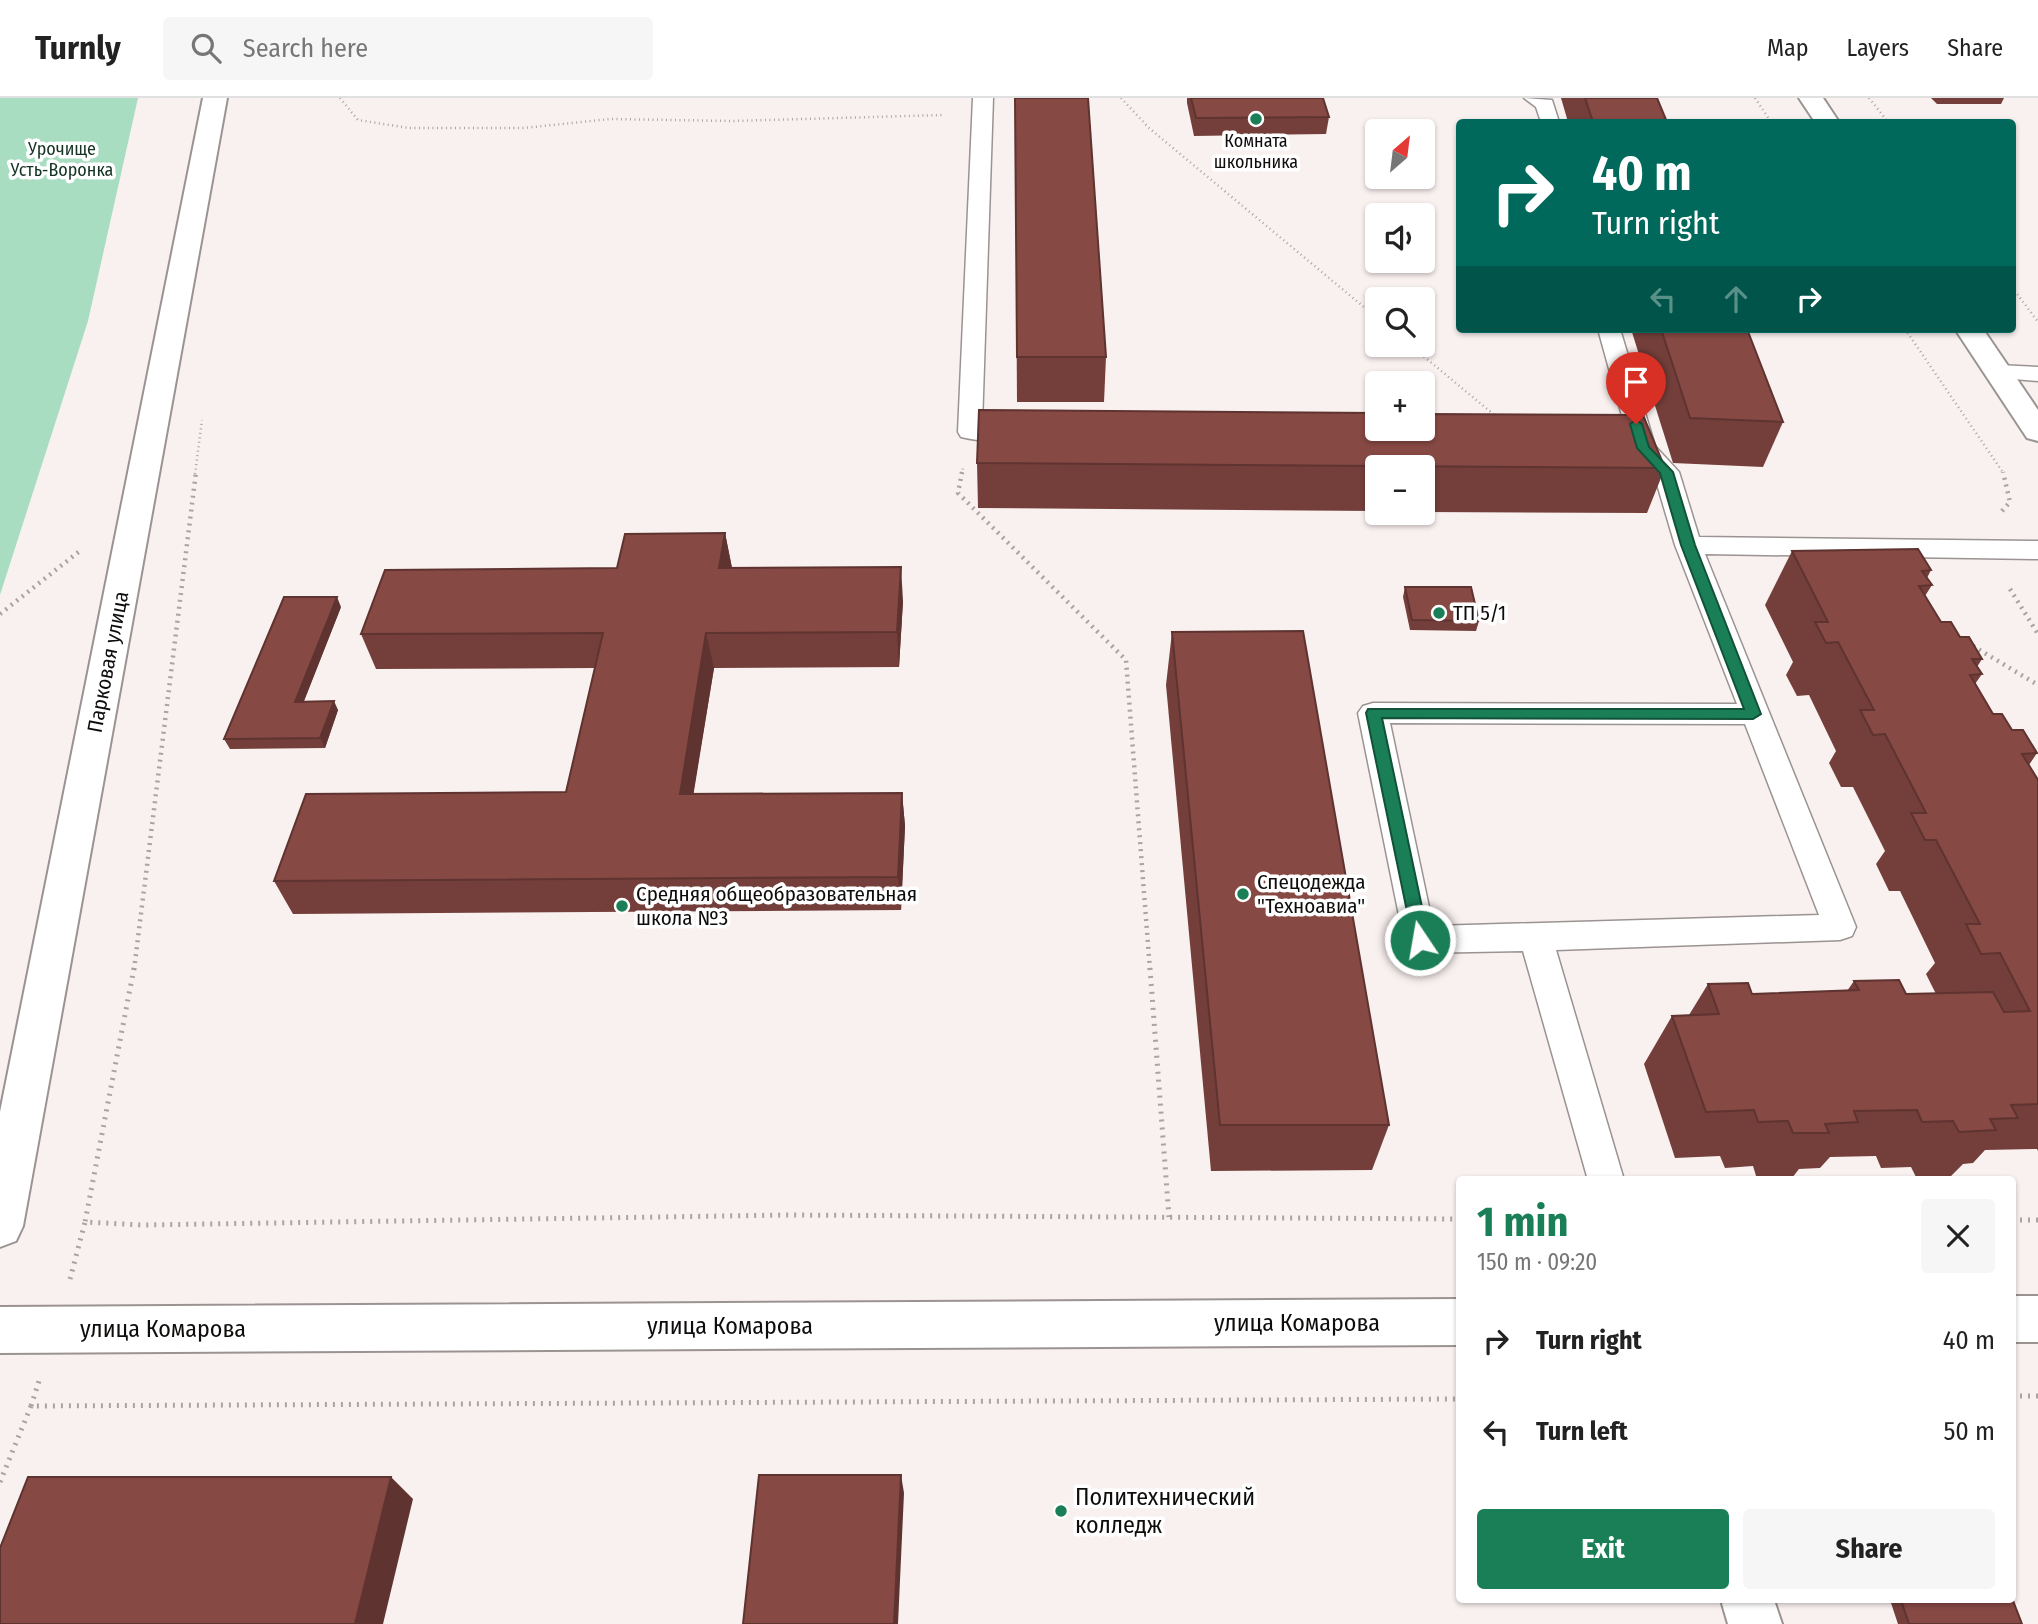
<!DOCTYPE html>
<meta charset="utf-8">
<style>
:root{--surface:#fff;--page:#f6f6f6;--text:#222;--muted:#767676;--line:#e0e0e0;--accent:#1a7e57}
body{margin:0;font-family:"Fira Sans Condensed",sans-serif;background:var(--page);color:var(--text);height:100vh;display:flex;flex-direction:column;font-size:26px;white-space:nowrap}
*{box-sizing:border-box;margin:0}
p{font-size:23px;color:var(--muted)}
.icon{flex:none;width:38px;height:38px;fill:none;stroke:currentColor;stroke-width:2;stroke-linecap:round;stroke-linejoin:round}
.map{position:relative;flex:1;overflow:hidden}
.side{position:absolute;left:1456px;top:1078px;width:560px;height:427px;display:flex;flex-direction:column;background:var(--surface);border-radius:7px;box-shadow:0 2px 5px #0004}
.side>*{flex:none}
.hud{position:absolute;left:1456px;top:21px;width:560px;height:214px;border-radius:7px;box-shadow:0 2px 5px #0004;background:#00695c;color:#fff;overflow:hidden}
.needle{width:46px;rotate:28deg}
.controls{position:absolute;left:1365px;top:21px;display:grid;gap:14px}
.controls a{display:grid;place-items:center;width:70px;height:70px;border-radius:7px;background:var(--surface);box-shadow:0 2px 5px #0004;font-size:35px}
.pin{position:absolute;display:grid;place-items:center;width:60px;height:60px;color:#fff;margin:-72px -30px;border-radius:50% 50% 50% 0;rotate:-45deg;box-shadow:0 0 7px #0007}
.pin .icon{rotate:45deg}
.me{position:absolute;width:77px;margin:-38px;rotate:348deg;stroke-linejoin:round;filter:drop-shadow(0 0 5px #0008)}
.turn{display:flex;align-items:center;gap:24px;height:147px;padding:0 21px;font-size:32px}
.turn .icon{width:91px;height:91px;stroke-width:2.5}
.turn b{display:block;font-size:49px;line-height:60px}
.lanes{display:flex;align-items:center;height:66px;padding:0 21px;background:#0003;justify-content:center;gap:35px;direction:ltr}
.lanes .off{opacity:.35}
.round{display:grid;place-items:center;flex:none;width:74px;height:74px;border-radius:7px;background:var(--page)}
.overview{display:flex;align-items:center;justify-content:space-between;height:119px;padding:0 21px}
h1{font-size:42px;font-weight:700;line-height:52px;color:var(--accent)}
.cta{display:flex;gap:14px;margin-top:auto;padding:14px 21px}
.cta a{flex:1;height:80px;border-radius:7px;background:var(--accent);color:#fff;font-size:28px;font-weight:700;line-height:80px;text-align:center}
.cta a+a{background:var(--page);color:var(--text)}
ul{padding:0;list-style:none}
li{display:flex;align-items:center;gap:21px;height:91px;padding:0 21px}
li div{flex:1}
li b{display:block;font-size:26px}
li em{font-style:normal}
header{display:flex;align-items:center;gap:42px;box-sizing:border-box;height:98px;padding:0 35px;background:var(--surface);border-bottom:2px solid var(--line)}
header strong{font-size:33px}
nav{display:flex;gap:38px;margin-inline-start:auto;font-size:24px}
.search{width:490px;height:63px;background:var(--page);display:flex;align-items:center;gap:18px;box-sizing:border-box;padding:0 24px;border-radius:7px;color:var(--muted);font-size:26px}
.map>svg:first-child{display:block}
.green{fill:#a9ddc1}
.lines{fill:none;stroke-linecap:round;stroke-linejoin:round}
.service-casing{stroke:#9a9392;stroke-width:3}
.minor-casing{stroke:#9a9392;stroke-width:4}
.secondary-casing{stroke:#9a9392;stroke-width:4}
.path-far2{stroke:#a9a3a2;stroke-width:2.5;stroke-dasharray:1 3.5;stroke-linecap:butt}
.path-far1{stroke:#a9a3a2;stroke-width:4.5;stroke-dasharray:2 5;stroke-linecap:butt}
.path{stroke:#a9a3a2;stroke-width:5;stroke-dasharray:2 6;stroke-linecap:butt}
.service{fill:#fff;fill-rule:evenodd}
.minor{fill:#fff;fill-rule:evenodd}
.secondary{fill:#fff;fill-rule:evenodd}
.wall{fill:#743f3a}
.shaded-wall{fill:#5e3330}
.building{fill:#874944;stroke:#5e3330;stroke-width:2}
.route{fill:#1a7e57;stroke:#115239;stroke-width:2}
.poi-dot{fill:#1a7e57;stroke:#fff;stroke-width:2.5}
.labels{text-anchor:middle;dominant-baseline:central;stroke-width:7;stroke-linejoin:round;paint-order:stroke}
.far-poi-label{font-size:18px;fill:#0f0d0c;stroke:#fff}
.far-park-label{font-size:18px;fill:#143324;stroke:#fff}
.poi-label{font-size:21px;fill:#0f0d0c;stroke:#fff;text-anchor:start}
.street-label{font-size:21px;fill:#0f0d0c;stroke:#fff}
.near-street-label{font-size:24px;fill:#0f0d0c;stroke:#fff}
.near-poi-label{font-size:24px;fill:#0f0d0c;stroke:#fff;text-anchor:start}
</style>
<header>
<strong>Turnly</strong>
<div class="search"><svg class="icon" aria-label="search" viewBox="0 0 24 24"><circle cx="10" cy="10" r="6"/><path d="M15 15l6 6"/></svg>Search here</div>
<nav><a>Map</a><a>Layers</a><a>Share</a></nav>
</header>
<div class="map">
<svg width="2038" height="1526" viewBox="0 0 2038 1526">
<rect width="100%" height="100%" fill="#f9f1f0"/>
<polygon class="green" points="0,0 138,0 88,223 0,497"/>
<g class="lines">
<g class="service-casing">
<g id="service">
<path d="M973,0H993L982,327L1028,330L1031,335L1028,340C1008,345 981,344 961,339L958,334Z"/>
<polygon points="1524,0 1552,2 1559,24 1541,24 1536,9"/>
<path d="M1598,231H1620L1655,348L1679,374L1699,439L2038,443V461L1705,456L1856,829L1852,838L1840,842L1556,852L1624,1082H1588L1523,853L1420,855L1408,851L1404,842L1358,615L1363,608L1373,605L1737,606L1675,447L1654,376L1636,358L1622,355L1619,350L1622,345L1629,343ZM1390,625L1745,626L1819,817L1433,828Z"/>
<polygon points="1998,267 2038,269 2038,283 1990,279 1986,274 1990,269"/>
</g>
</g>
<g class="minor-casing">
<g id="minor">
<polygon points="203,0 227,0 23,1128 16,1143 0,1149 0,1014"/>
<rect x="2012" y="1198" width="26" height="46"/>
<polygon points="1460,1201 1460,1247 0,1255 0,1209"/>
<polygon points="1721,1502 1774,1502 1782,1526 1728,1526"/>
</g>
</g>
<g class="secondary-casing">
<g id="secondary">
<polygon points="1799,0 1823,0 1839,24 1815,24"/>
<polygon points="1955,231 1983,231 2038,312 2038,343 2027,340"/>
</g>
</g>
<g class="path-far2">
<polyline points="340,0 358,22 409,30 524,30 610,21 733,23 943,17"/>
<polyline points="1121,0 1149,30 1377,220"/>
<polyline points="1755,0 1771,24"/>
<polyline points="1869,0 1888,24"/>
<polyline points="2012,189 2038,224"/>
<polyline points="1905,231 2004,376"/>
<polyline points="1410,247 1498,320"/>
<polyline points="195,376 202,322"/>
<polyline points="962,376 963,369"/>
</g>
<g class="path-far1">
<polyline points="962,374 958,395 1126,562 1150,872"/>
<polyline points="2002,413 2010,404 2003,374"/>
<polyline points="2010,491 2038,536"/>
<polyline points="0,516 81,452"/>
<polyline points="1973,548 2038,587"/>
<polyline points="134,872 196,374"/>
</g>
<g class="path">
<polyline points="134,870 85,1124 142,1127 788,1117 1460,1121"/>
<polyline points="1150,870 1169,1119"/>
<polyline points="2012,1122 2038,1122"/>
<polyline points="70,1181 85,1124"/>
<polyline points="2012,1298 2038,1298"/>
<polyline points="31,1308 39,1283"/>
<polyline points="0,1384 31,1308 1460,1301"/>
</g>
<use href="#service" class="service"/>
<use href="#minor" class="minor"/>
<use href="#secondary" class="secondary"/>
</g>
<g class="wall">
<polygon points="1015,0 1106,259 1104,304 1017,304"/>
<polygon points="1187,0 1323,0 1329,19 1326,36 1194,38 1187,5"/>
<polygon points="1561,0 1657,0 1667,24 1568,24"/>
<polygon points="1931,0 2004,0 2001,6 1937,6"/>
<polygon points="1631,231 1747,231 1783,324 1763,369 1673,365"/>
<polygon points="977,365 1665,370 1647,415 1423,414 1423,369 1377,369 1377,413 978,410"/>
<polygon points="725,435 732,470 903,503 899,569 714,570 693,696 902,695 905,728 901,812 293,816 274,783 566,694 595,570 376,571 361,536 617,470"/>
<polygon points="1792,453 1931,472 1927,480 1932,487 1925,498 1941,524 1960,539 1982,561 1977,569 1982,576 1975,586 1993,616 2037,655 2029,667 2038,682 2038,1053 2037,1051 1985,1052 1973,1065 1963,1066 1951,1078 1916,1079 1911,1069 1881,1070 1876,1058 1830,1059 1820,1070 1799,1071 1792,1080 1757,1081 1753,1068 1725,1070 1720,1058 1675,1060 1644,966 1672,918 1689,917 1708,886 1752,896 1847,893 1854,883 1906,896 1936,896 1926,876 1935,865 1900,793 1889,793 1876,766 1885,753 1853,689 1841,689 1829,665 1836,653 1809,597 1797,598 1786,577 1793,564 1765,507"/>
<polygon points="1405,489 1479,523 1476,533 1410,532 1403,499"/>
<polygon points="341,509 304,603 338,612 325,650 230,651 224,641"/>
<polygon points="1172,534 1389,1027 1372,1072 1211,1073 1166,587"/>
<polygon points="1890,1502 2012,1502 2022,1526 1898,1526"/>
</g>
<g class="shaded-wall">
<polygon points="725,435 732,470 719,470"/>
<polygon points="901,469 903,503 899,569 897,534"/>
<polygon points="337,499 341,509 300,613 295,604"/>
<polygon points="706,535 714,570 688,730 680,696"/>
<polygon points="334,603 338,612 325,650 320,640"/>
<polygon points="902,695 905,728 901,812 898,779"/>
<polygon points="901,1377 904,1395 898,1526 894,1526"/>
<polygon points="391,1379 413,1401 383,1526 355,1526"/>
</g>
<g class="building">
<polygon points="1015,0 1088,0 1106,259 1017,259"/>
<polygon points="1191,0 1323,0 1329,19 1196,20"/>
<polygon points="1585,0 1657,0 1667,24 1593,24"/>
<polygon points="1661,231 1747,231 1783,324 1690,320"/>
<polygon points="979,312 1377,315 1377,331 1423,331 1423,316 1643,317 1665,370 977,365"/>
<polygon points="725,435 719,470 901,469 897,534 706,535 680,696 902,695 898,779 274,783 306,696 566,694 603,535 361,536 385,472 617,470 625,436"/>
<polygon points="1918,451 1931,472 1922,473 1932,487 1919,488 1941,524 1951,524 1960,539 1969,539 1982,561 1972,561 1982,576 1970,577 1993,616 2002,616 2012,632 2023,632 2037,655 2022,656 2038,682 2038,1006 2011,1007 2018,1020 1990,1021 1996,1032 1959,1034 1953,1023 1922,1024 1917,1012 1854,1013 1858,1024 1825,1026 1829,1035 1793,1035 1788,1023 1758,1024 1754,1012 1706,1014 1672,918 1719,916 1708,886 1748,885 1752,896 1859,892 1854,883 1899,882 1906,896 1993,894 2004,914 2030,913 2000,855 1981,856 1966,826 1980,826 1936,742 1925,742 1911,715 1926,715 1885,636 1873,637 1860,612 1874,612 1838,544 1826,545 1815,524 1828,524 1792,453"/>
<polygon points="1405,489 1471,489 1479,523 1412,522"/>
<polygon points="284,499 337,499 295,604 334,603 320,640 224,641"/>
<polygon points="1303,533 1389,1027 1220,1027 1172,534"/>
<polygon points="759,1377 901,1377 894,1526 743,1526"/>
<polygon points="28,1379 391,1379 355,1526 0,1526 0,1450"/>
<polygon points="2012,1500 2022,1526 1909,1526 1901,1502 2012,1502"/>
</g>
<polygon class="route" points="1636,322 1642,326 1649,349 1673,374 1695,447 1761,616 1753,621 1382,620 1429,842 1426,847 1414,847 1366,615 1368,611 1744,611 1681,447 1660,375 1637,350 1630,326"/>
<g class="poi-dot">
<circle cx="1256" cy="21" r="7"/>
<circle cx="1439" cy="515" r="7"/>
<circle cx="1243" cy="796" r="7"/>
<circle cx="622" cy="808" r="7"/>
<circle cx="1061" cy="1413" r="7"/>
</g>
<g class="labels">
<g class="far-poi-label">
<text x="1256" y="43">Комната<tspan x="1256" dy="21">школьника</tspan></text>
</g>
<g class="far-park-label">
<text x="62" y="51">Урочище<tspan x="62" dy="21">Усть-Воронка</tspan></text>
</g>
<g class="poi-label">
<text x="1453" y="515">ТП 5/1</text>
<text x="1257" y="784">Спецодежда<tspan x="1257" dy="24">"Техноавиа"</tspan></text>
<text x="636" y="796">Средняя общеобразовательная<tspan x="636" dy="24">школа №3</tspan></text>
</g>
<g class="street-label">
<text transform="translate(108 564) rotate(-79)">Парковая улица</text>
</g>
<g class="near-street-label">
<text x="1297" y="1225">улица Комарова</text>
<text x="730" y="1228">улица Комарова</text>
<text x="163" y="1231">улица Комарова</text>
</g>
<g class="near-poi-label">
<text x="1075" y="1399">Политехнический<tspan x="1075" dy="28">колледж</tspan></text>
</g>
</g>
</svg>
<div class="controls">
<a><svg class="needle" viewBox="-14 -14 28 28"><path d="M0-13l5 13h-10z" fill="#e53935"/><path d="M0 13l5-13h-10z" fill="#767676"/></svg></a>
<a><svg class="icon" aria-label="sound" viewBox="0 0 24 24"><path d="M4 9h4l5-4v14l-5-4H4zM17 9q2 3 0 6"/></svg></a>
<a><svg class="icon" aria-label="search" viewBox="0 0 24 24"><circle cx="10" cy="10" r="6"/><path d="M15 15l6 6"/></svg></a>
<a>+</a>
<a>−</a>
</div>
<div class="pin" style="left:1636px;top:326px;background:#d93025"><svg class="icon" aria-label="arrive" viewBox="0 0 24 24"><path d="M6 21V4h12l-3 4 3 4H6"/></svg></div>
<svg class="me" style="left:1420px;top:842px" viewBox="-20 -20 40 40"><circle r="17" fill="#1a7e57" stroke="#fff" stroke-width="3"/><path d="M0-11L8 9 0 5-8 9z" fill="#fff"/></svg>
<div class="hud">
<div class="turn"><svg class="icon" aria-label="right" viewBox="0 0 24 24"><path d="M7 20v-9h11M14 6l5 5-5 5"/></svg><div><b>40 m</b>Turn right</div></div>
<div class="lanes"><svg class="icon off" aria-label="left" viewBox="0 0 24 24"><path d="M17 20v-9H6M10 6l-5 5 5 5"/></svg><svg class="icon off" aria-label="ahead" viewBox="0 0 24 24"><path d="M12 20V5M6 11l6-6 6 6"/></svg><svg class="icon" aria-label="right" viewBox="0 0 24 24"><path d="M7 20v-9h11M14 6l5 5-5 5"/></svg></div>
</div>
<section class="side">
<div class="overview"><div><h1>1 min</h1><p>150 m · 09:20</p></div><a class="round"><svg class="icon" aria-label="close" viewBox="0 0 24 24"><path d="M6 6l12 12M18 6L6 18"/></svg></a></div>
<ul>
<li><svg class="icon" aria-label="right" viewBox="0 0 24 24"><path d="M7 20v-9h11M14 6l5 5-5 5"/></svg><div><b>Turn right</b></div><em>40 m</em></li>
<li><svg class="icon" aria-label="left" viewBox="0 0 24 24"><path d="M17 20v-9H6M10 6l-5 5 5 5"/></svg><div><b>Turn left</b></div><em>50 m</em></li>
</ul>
<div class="cta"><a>Exit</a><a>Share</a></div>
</section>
</div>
